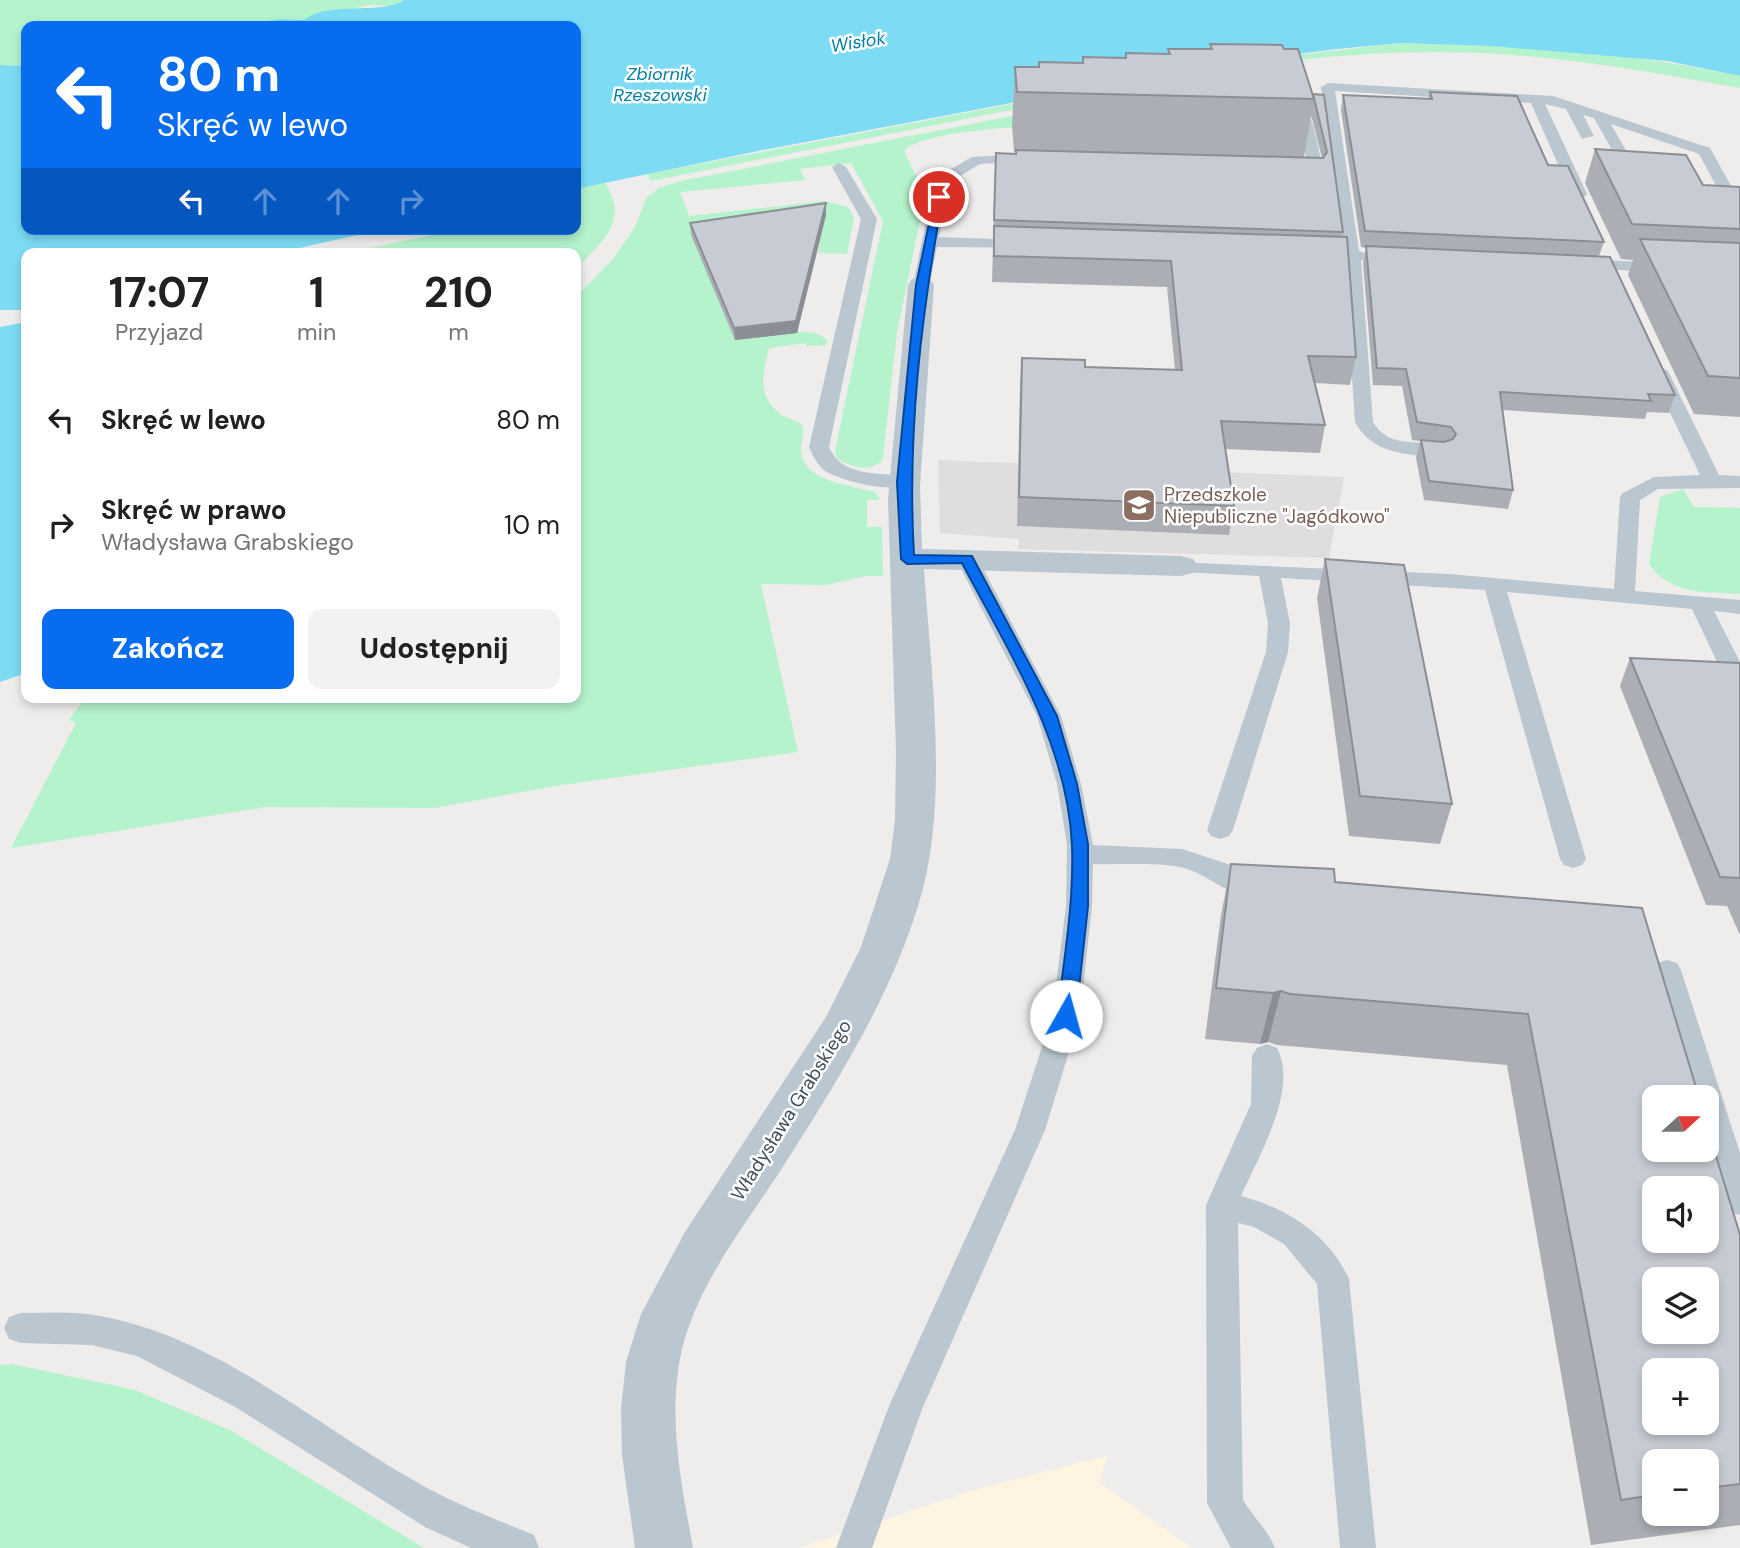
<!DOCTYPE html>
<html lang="pl">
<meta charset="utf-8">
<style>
:root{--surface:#fff;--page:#f2f2f2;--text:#202124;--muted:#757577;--accent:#076cee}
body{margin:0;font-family:"DM Sans",sans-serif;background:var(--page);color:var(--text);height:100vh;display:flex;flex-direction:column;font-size:26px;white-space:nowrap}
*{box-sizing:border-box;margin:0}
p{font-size:23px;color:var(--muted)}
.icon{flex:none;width:38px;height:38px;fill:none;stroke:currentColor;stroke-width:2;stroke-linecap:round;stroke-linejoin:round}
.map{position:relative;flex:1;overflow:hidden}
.details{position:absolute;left:21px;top:248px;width:560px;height:455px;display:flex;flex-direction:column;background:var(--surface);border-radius:14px;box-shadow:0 4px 10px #0003}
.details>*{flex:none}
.guide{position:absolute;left:21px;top:21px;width:560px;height:214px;border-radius:14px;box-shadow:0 4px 10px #0003;background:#076cee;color:#fff;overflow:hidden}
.needle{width:46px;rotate:69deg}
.fabs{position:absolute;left:1642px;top:1085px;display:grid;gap:14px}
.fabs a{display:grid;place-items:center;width:77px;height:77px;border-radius:14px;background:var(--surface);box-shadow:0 4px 10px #0003;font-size:35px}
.pin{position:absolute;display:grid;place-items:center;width:60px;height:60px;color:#fff;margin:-30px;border:4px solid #fff;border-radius:50%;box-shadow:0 2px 7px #0007}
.me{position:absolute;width:77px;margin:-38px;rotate:7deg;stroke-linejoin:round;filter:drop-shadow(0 0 5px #0008)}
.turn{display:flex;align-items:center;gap:24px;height:147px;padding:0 21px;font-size:32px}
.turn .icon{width:91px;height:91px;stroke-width:2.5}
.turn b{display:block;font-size:49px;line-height:60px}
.lanes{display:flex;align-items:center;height:66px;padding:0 21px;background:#0003;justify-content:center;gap:35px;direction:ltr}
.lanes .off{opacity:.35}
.eta{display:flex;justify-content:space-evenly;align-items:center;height:119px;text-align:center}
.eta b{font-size:42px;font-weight:700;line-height:49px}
.button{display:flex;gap:14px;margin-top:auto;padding:14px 21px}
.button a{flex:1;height:80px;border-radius:14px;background:var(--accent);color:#fff;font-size:28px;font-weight:700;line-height:80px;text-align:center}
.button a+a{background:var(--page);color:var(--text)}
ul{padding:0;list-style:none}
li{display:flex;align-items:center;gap:21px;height:105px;padding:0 21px}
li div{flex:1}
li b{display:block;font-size:26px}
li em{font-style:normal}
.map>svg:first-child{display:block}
.commercial{fill:#fdf5e2}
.education{fill:#e0ddde}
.green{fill:#b4f3cc}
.water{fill:#7ddcf4}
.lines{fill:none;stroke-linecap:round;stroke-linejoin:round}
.service{fill:#bbc7d0;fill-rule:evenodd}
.minor{fill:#bbc7d0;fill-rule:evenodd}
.wall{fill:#abafb5;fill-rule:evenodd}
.shaded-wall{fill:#8b8e94}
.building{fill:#c7cbd3;stroke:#8b8e94;stroke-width:2;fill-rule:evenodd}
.route{fill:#076cee;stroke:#05469b;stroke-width:2}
.labels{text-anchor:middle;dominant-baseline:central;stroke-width:5;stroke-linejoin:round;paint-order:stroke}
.far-water-label{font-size:18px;font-style:italic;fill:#0280a1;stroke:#fff}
.education-label{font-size:19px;fill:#785e54;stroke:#fff;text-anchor:start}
.street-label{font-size:19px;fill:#43505b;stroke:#fff}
</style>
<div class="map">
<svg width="1740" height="1548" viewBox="0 0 1740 1548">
<rect width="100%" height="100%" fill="#efecec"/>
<polygon class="commercial" points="1107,1456 1100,1483 1192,1548 799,1548 980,1488"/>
<polygon class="education" points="938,460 1344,477 1329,558 1018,549 1019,539 940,533"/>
<g class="green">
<polygon points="0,0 403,0 394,6 369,5 304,20 280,19 236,26 26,26 26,66 0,65"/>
<path d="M1400,43C1514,45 1629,52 1740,76V88C1639,70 1535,51 1432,52C1296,52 1159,81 1026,107C901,132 776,156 651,181L647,174L1220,64Z"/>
<path d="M1022,114L1035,127C1011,126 918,133 904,151L925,195L897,333L883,456L882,461C867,472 852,468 837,458L835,451L883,221L851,163L799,169L806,180L680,192L689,216L824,201L848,207L854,218L847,254L818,253L821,235L735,340C761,337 811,323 827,340L826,345L806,346V343L769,348C763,374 756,397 782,415C787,419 797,420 801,424C806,429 802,439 801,445C798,482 849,485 875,492L881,500H867V527H882L883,576H866L826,585L761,584L798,752L555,786L434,808L266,807L11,848L76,723L69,720L85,698H576V297L613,259L634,229L647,197L659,188L681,181Z"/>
<path d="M605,183C630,222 602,241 576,269V254H342L441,233L436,229H576V189Z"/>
<path d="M1683,489L1694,507L1740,508V594C1704,591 1672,596 1649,564L1660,497Z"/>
<polygon points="12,1364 135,1390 232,1431 424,1548 0,1548 0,1365"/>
</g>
<g class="water">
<path d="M404,0H1740V76L1668,61L1492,46L1401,43L1337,49L1220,64L1117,83L758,151L576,189V26H236L280,19L304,20C330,0 379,16 404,0Z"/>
<polygon points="0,65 26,66 26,229 385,229 272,254 26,254 26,310 0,310"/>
<polygon points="26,322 26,673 0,682 0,327"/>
</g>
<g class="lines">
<g class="service">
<path d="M1328,83L1553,96L1710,148L1740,202V221L1732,216L1699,154L1611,124L1633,163L1631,166H1621L1594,118L1583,115L1594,136L1582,139L1566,109L1545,104L1587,194L1584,197L1579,199L1571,194L1531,103L1335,91L1359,251L1374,256L1372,259L1361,260L1373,422C1392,455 1433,433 1449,452L1439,458C1406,454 1372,454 1355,422L1344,260L1316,259L1308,254L1316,249L1343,250L1321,87Z"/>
<path d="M1297,101C1313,106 1319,151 1322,167L1320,170H1294L1287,166L1294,162H1307L1300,129L1290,105Z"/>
<polygon points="1027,154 1032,155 1032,161 980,164 943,186 947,197 939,237 1027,240 1035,245 1033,248 937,247 929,285 927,289 915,289 913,285 931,197 928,184 930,181 972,157"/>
<path d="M839,163L846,167L877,219L829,447C844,480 880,470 910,478L913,482C902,496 838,481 824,470C817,464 813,456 809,447L861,219L832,167Z"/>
<polygon points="1581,259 1663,263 1671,268 1663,273 1575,267 1573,264"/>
<polygon points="1659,366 1668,371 1719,475 1740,476 1740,488 1658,489 1640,500 1635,591 1740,600 1740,614 1714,611 1740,662 1740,692 1732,690 1728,685 1692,609 1507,592 1586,859 1582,865 1573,868 1564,865 1560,859 1485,590 1281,578 1290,623 1288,652 1233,830 1229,836 1220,839 1211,836 1207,830 1266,652 1268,623 1259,576 1181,572 1174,570 1170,566 1174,562 1450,574 1614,589 1620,497 1623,493 1654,477 1700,475 1650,371"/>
<path d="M967,553L978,559L1061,716L1081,784L1093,845L1182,849L1231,865L1254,880L1265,883L1269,890L1265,897C1237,905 1209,873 1180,867C1153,862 1121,865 1093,864L1092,906L1080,1016L1045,1130L923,1407L872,1548H836L889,1406L1015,1130L1052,1016L1066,906L1067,844L1057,784L1037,716L956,559Z"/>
<path d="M1667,960L1677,963L1681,970L1740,1153V1215L1729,1212C1711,1174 1706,1138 1706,1097H1692L1653,970L1657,963Z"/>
<path d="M1267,1044L1277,1048C1299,1089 1258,1158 1241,1196C1287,1208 1329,1235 1349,1279L1376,1548H1340L1317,1284L1284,1244L1254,1227L1238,1223L1243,1500C1253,1517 1268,1530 1275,1548H1231L1207,1503L1206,1205L1251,1104L1252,1056L1257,1048Z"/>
<path d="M21,1313C47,1313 74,1311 100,1316C217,1337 313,1423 413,1480C452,1503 493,1518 534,1535L539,1548H471L425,1527L237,1408L137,1356L91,1345L21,1343L9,1339L4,1328L9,1317Z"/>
</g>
<path class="minor" d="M921,277L930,279L934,285L920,485L922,549L1181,556L1193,559L1198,566L1193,573L1181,576L924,569C931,674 950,806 918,906C888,1003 833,1088 779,1173C740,1232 691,1293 679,1364C669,1426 682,1487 693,1548H635L622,1455L621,1409L626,1362L641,1314L685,1232L826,1017L861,947L890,859L895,819L896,752L888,499L908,285L912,279Z"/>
</g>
<g class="wall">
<path d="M1210,44L1284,49L1313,94L1324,95L1343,232L1342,237L1356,357L1350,385L1315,383L1325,425L1320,453L1225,449L1234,506L1229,535L1017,526L1020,385L1022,358L1085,367L1175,370L1167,287L992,282L995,168L1016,154V152H1014L1012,126L1015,67H1038L1039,62L1082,63L1083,57L1125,58L1126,53L1168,54V49H1210ZM1311,116L1313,122L1322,158L1304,157Z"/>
<polygon points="1430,92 1548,165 1604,242 1599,256 1675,395 1669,413 1647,412 1645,419 1502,410 1513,490 1508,509 1424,500 1416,458 1420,441 1412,440 1402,386 1373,385 1363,263 1366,248 1361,247 1341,110 1343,95 1428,99"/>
<polygon points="1595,149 1703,185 1740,187 1740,417 1694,414 1628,275 1633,260 1621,259 1585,183"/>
<polygon points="826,203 826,215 797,333 735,340 691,235 690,223"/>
<polygon points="1325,559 1452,804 1440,844 1349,836 1317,598"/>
<polygon points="1630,658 1740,663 1740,935 1727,906 1706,905 1620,686"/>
<path d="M1231,864L1335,882L1642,908L1740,1235V1525L1591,1545L1507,1065L1277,1045L1268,1042L1260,1044L1205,1039L1221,915ZM1654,1461H1706V1514H1654Z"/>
</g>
<g class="shaded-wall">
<polygon points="826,203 826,215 797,333 735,340 734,328"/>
<polygon points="1281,991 1268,1042 1260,1044 1273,993"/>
</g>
<g class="building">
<polygon points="1210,44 1282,45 1284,49 1298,49 1314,99 1017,92 1015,67 1039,67 1039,62 1083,63 1083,57 1126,58 1126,53 1170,54 1168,49 1212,49"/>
<polygon points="1430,92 1517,96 1548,165 1568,166 1604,242 1365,231 1343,95 1432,99"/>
<polygon points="1313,94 1324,95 1343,232 994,220 996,153 1016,154 1016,150 1323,158 1327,152"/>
<polygon points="1595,149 1686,155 1703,185 1740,187 1740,229 1632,224"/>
<polygon points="826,203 796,321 734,328 690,223"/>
<polygon points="994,226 1347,237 1356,357 1308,356 1325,425 1221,421 1234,506 1019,497 1022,358 1085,360 1085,367 1182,370 1171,261 994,256"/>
<polygon points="1640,239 1740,243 1740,378 1708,376"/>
<polygon points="1366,246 1610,257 1675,395 1648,394 1651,401 1500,392 1513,490 1429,481 1421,440 1444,442 1453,439 1456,434 1451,427 1417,422 1406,369 1377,368"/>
<polygon points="1325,559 1404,565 1452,804 1360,796"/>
<polygon points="1630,658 1740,663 1740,878 1720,877"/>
<path d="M1231,864L1334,869L1335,882L1642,908L1699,1097H1654V1150H1706V1123L1740,1235V1484L1706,1488V1461H1654V1495L1621,1500L1528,1014L1290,994L1281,991L1273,993L1216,988ZM1654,1188H1706V1241H1654ZM1654,1279H1706V1332H1654ZM1654,1370H1706V1423H1654Z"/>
</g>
<path class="route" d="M935,195L943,197C921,315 907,435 914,555L972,556L1057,716L1077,784L1088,844V906L1076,1016L1066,1023L1057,1016C1064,960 1074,903 1072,846C1068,743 1008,651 962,563L907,564L901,559L897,482L916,285Z"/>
<defs>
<g id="school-square" transform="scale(1.75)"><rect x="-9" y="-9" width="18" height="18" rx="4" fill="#8d6e63" stroke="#fff"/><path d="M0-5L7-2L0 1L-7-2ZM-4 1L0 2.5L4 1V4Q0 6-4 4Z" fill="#fff"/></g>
</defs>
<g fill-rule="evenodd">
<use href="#school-square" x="1139" y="505"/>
</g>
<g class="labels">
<g class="far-water-label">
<text transform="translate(858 42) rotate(-9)">Wisłok</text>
<text x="660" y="74">Zbiornik<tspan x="660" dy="21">Rzeszowski</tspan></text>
</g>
<g class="education-label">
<text x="1164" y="494">Przedszkole<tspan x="1164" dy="22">Niepubliczne "Jagódkowo"</tspan></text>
</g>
<g class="street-label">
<text transform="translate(791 1110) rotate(-58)">Władysława Grabskiego</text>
</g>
</g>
</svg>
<div class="fabs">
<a><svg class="needle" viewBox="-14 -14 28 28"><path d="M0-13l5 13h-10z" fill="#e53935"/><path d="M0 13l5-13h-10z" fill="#757577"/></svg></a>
<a><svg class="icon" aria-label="sound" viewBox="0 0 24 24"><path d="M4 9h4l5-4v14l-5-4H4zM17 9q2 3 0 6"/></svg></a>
<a><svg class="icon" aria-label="layers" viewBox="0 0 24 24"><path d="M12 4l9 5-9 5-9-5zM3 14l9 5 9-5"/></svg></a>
<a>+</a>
<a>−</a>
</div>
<div class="pin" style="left:939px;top:197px;background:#d93025"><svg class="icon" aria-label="arrive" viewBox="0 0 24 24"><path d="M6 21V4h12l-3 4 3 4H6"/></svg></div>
<svg class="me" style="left:1066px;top:1016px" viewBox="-20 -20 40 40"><circle r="19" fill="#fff"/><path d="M0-13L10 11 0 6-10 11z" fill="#076cee"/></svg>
<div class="guide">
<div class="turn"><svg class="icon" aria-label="left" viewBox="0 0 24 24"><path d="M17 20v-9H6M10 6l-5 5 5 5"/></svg><div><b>80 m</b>Skręć w lewo</div></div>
<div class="lanes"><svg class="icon" aria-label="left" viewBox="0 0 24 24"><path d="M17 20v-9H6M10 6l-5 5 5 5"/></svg><svg class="icon off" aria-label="ahead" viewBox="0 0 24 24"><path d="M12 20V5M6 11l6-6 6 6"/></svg><svg class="icon off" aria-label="ahead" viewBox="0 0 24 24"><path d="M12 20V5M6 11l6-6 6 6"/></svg><svg class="icon off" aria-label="right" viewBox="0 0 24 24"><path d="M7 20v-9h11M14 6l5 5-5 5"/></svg></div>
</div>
<section class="details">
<div class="eta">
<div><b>17:07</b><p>Przyjazd</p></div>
<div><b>1</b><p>min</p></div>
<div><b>210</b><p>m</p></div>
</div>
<ul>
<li><svg class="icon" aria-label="left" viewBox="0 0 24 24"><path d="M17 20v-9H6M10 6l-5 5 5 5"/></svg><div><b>Skręć w lewo</b></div><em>80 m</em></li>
<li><svg class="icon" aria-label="right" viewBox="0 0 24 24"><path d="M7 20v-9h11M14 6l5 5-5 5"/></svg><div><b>Skręć w prawo</b><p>Władysława Grabskiego</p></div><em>10 m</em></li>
</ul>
<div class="button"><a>Zakończ</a><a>Udostępnij</a></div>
</section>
</div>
